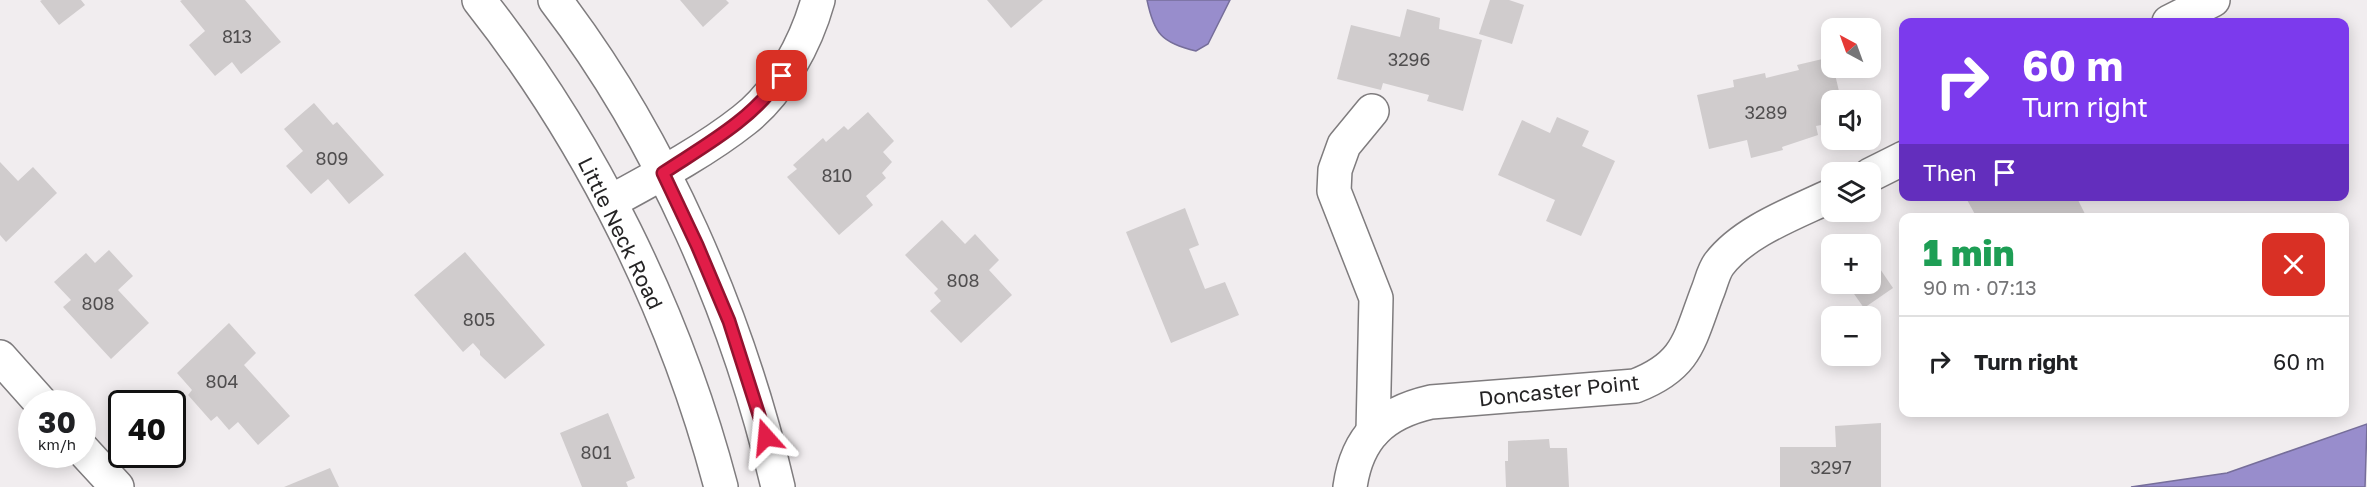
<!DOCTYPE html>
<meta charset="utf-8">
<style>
:root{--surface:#fff;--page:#f6f6f6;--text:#202124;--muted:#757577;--line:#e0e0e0}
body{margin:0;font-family:"Golos Text",sans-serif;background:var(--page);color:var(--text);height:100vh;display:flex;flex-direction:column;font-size:22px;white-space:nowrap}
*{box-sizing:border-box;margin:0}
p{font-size:20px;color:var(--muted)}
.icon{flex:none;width:33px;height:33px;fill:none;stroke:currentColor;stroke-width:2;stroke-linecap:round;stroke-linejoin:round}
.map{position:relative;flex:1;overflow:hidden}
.panel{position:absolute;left:1899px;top:213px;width:450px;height:204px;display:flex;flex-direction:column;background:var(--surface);border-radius:12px;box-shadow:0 3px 15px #0003}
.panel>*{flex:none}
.hud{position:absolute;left:1899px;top:18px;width:450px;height:183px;border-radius:12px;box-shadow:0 3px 15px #0003;background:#7c3aed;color:#fff;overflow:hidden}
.needle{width:39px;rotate:319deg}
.buttons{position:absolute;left:1821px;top:18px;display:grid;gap:12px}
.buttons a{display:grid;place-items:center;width:60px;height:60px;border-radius:12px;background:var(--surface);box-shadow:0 3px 15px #0003;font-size:30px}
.speed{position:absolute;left:18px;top:390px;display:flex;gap:12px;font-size:30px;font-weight:700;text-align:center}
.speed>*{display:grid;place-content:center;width:78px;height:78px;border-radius:50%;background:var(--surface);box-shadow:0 3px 15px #0003;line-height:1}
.speed small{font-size:15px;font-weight:400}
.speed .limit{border:3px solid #111;border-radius:9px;background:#fff;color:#111}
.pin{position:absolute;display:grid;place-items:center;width:51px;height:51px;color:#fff;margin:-26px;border-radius:12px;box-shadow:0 3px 9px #0006}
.me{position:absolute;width:66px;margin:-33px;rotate:342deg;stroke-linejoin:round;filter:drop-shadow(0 0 4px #0008)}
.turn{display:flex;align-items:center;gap:21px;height:126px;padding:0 24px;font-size:27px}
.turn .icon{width:78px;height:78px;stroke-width:2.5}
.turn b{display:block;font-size:42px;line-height:51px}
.then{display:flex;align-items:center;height:57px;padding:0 24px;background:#0003;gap:12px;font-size:22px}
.round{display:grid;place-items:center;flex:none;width:63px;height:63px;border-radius:12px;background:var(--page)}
.head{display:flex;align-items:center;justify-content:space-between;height:102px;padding:0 24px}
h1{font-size:36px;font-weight:800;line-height:45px;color:#1e9e55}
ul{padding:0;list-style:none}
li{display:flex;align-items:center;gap:18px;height:90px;padding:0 24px;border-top:2px solid var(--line)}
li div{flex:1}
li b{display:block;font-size:22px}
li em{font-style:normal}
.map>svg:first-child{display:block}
.water{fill:#988dcc;stroke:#766e9a;stroke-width:1.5}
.building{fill:#d0cccd}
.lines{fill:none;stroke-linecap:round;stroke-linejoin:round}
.minor-casing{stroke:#7f7c7e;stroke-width:36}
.minor{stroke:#fff;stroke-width:33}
.route-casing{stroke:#92132f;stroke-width:15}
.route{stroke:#e11d48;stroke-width:10}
.labels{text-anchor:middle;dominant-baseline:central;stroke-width:5;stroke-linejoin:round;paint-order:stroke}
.number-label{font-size:18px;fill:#504e4f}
.street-label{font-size:21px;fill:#252425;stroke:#fff}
</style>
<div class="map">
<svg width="2367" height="487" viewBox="0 0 2367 487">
<rect width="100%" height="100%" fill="#f1edef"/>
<g class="water">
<path d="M1147,0H1230L1208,44L1196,51C1162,43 1154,34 1147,0Z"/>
<polygon points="2367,424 2365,487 2131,487 2227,473"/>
</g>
<g class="building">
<polygon points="42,0 81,0 85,5 59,25 40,1"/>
<polygon points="182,0 245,0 281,42 241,74 232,62 215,76 189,45 205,31 180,1"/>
<polygon points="680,0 726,0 729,3 703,27"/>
<polygon points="987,0 1043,0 1011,28"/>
<polygon points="1490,0 1509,0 1524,5 1512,44 1479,34"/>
<polygon points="1407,9 1440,18 1439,29 1482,40 1463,111 1427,101 1429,95 1383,83 1381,90 1337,79 1351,25 1400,37"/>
<polygon points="1831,57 1841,100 1832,100 1832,123 1816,126 1818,135 1782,147 1783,150 1751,158 1747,140 1709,149 1697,95 1734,87 1733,80 1765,73 1766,78 1799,70 1797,65"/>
<polygon points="314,103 333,125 337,122 384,175 349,204 328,179 311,194 286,166 303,151 284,129"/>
<polygon points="868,112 894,141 883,152 892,162 882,173 886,178 866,196 873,205 839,235 787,177 797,169 793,165 823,138 826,142 844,126 848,130"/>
<polygon points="1557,117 1589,131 1582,146 1615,161 1581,236 1546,221 1555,200 1498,175 1522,120 1550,133"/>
<polygon points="0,162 18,181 33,167 57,193 6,242 0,235"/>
<polygon points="1970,196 2076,196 2087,218 1977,218 1966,198"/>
<polygon points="1185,208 1199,245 1189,249 1205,289 1225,282 1239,315 1171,343 1126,232"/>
<polygon points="942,220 965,244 975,234 999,260 989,270 1012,295 961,343 930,311 941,301 934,293 938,289 905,255"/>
<polygon points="109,250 133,276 118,290 149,323 111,359 63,307 71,300 54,282 86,253 95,263"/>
<polygon points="465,252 545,345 505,379 480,355 480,351 473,343 463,352 414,295"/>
<polygon points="1876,263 1893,288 1864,308 1847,284 1870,284 1870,267"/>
<polygon points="229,323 256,353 244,365 290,416 258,445 238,422 229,430 217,416 211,421 188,395 192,390 177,373"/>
<polygon points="608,413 635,478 626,482 628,487 582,487 560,433"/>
<polygon points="1881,423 1881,487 1780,487 1780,447 1836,447 1835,426"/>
<polygon points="1549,439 1550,448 1567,448 1569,487 1506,487 1505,461 1508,461 1508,441"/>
<polygon points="330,468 339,487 284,487"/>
</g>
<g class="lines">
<g class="minor-casing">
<g id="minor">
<path d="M479,0C591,142 675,312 721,487"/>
<path d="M555,0C662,140 738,316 778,487"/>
<polyline points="2169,22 2213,0"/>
<polyline points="1372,111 1344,145 1335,170 1334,191 1376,298 1373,432"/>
<polyline points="1870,175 1904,158"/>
<path d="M610,202C654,178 705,151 744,120C780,92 806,43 818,0"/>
<polyline points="0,357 42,404"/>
<polyline points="82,449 117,487"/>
<path d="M1350,487C1357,437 1383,413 1431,402L1635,386C1687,366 1689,341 1707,293C1711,284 1713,272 1719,264C1744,231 1795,213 1832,195"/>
</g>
</g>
<use href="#minor" class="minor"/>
</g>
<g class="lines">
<g class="route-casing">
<path id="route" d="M766,437L729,321L697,245L663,173C707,144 752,120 782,76"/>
</g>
<use href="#route" class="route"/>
</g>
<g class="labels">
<g class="number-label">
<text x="237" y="36">813</text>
<text x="1409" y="59">3296</text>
<text x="1766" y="112">3289</text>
<text x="332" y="158">809</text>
<text x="837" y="175">810</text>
<text x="963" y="280">808</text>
<text x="98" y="303">808</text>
<text x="479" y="319">805</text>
<text x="222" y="381">804</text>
<text x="596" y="452">801</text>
<text x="1831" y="467">3297</text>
</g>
<g class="street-label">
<text transform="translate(621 233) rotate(64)">Little Neck Road</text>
<text transform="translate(1559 390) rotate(-6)">Doncaster Point</text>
</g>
</g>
</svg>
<div class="buttons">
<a><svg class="needle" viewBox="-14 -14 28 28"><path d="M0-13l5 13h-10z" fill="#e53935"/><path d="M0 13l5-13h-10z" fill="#757577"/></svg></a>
<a><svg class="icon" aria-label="sound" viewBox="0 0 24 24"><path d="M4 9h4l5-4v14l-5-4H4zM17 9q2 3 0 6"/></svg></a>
<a><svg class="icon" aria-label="layers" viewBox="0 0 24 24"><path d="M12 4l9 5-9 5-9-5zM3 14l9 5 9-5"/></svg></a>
<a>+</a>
<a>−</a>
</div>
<div class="speed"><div>30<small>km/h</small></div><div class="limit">40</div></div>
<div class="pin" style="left:782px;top:76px;background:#d93025"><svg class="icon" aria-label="arrive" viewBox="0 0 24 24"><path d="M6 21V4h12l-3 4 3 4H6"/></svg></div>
<svg class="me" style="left:766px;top:437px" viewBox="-20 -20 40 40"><path d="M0-17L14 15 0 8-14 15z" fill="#e11d48" stroke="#fff" stroke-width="4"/></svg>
<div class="hud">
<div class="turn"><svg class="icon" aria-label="right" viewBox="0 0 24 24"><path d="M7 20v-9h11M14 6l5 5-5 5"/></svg><div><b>60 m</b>Turn right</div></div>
<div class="then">Then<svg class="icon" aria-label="arrive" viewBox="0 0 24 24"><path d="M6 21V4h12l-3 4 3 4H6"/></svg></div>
</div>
<section class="panel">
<div class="head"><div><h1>1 min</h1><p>90 m · 07:13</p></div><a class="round" style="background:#d93025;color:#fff"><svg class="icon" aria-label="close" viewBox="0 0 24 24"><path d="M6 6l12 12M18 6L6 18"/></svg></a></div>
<ul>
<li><svg class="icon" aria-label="right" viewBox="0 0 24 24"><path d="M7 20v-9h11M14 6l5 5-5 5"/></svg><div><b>Turn right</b></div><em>60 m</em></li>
</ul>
</section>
</div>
